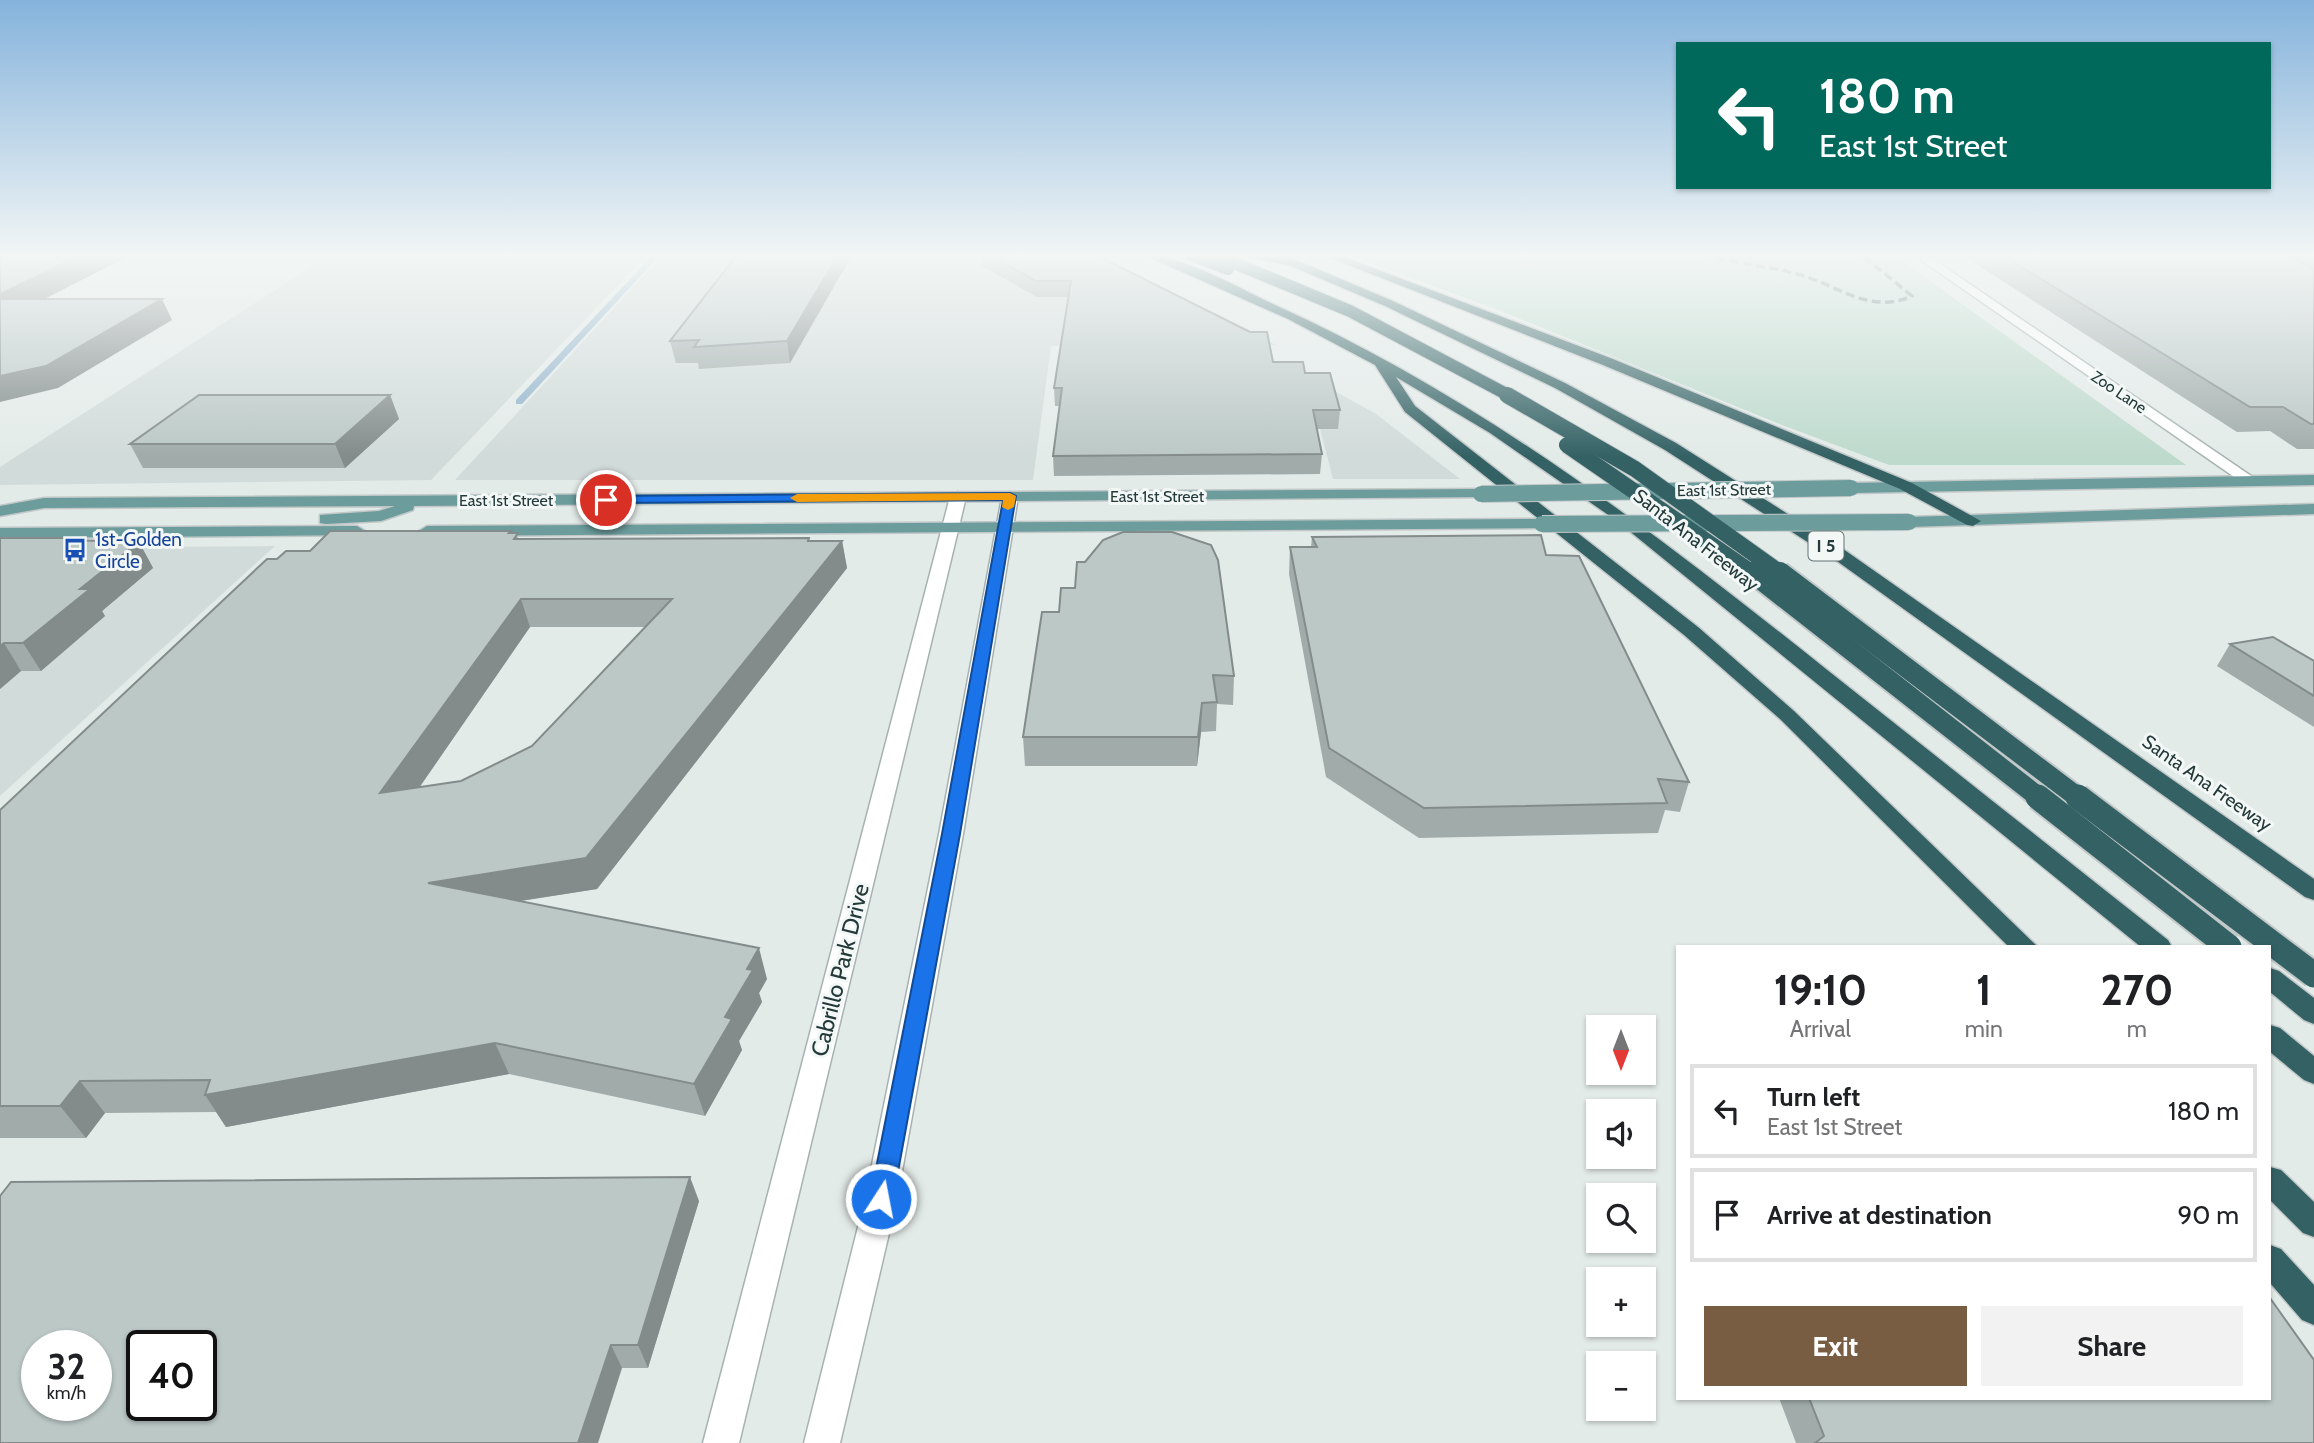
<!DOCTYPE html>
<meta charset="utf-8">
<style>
:root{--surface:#fff;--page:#f2f2f2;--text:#202124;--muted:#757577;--line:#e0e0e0;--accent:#785d43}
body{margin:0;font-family:Cabin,sans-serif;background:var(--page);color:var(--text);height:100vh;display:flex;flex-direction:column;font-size:26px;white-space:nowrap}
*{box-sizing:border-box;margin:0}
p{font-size:23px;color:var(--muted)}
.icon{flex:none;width:38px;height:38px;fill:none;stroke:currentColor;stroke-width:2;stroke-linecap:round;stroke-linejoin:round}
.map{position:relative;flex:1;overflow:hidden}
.side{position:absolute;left:1676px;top:945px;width:595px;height:455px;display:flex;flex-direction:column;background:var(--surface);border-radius:0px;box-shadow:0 2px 5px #0004}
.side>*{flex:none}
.hud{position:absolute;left:1676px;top:42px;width:595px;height:147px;border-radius:0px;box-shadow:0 2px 5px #0004;background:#00695c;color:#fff;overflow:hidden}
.needle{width:46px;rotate:180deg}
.buttons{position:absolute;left:1586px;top:1015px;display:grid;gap:14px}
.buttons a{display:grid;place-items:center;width:70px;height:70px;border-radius:0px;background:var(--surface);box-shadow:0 2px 5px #0004;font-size:35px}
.speed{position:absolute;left:21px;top:1330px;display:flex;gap:14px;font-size:35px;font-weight:700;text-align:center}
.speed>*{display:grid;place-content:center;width:91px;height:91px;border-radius:50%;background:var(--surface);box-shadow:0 2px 5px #0004;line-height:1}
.speed small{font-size:18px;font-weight:400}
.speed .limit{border:4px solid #111;border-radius:10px;background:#fff;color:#111}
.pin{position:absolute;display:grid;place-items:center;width:60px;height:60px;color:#fff;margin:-30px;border:4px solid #fff;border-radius:50%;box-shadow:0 2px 7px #0007}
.me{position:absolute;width:77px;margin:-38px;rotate:11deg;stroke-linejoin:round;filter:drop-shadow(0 0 5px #0008)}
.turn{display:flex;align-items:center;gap:24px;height:147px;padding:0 28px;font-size:32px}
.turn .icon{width:91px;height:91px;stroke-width:2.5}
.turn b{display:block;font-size:49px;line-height:60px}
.eta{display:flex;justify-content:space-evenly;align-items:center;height:119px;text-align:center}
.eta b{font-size:42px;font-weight:800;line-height:49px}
.primary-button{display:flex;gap:14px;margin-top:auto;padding:14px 28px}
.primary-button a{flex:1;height:80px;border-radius:0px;background:var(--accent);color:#fff;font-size:28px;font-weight:800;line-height:80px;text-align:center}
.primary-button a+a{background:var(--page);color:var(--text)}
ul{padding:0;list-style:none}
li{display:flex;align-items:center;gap:21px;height:94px;margin:0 14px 10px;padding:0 14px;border:4px solid var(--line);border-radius:0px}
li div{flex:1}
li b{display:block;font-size:26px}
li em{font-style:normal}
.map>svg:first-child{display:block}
.built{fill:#d1dbd9}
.green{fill:#bedacd}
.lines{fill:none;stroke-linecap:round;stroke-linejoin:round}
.stream{fill:#90b2cb;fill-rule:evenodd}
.minor-casing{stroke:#a6b2b1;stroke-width:3}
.major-casing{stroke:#c2c8c8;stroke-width:3}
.highway-casing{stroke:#c2c8c8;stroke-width:3}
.minor{fill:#fff;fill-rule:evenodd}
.major{fill:#6c9c9c;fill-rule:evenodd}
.highway{fill:#336164;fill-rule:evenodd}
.rail{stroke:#5f7676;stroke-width:3.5;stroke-dasharray:9 4.5;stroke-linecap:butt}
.major-bridge-casing{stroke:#c2c8c8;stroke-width:18;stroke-linecap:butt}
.highway-bridge-far3-casing{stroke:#c2c8c8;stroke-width:14;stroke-linecap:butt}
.highway-bridge-far2-casing{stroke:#c2c8c8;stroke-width:18;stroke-linecap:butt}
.highway-bridge-far1-casing{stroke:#c2c8c8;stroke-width:24;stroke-linecap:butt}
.highway-bridge-casing{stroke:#c2c8c8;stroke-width:29;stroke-linecap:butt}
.major-bridge{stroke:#6c9c9c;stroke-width:16}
.highway-bridge-far3{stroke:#336164;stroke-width:12}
.highway-bridge-far2{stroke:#336164;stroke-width:16}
.highway-bridge-far1{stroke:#336164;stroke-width:20}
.highway-bridge{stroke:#336164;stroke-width:25}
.wall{fill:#a1acaa;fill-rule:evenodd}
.shaded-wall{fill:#838c8b}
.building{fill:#bbc8c6;stroke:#838c8b;stroke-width:2;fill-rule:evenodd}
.route{fill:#1a73e8;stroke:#114b97;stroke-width:2}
.slow{fill:#f59e0b}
.labels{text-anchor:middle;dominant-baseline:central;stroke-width:6;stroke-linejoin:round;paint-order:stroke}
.far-street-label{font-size:16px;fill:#243a3a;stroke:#f3f8f7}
.shield{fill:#f3f8f7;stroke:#627373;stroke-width:2}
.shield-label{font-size:18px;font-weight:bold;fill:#243a3a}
.transit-label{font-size:19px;fill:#164399;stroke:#f3f8f7;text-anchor:start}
.street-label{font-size:19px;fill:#243a3a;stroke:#f3f8f7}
.near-street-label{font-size:23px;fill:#243a3a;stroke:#f3f8f7}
</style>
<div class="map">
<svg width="2314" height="1443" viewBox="0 0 2314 1443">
<rect width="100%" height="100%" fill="#e3ebe9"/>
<g class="built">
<polygon points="330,255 647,255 431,480 0,485 0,467"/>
<polygon points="663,255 1086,255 1127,270 1276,345 1051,346 1033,480 455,480"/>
<polygon points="1306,375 1376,414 1460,479 1333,479"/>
<polygon points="275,546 0,796 0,548"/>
</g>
<polygon class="green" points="1348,255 1894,255 2186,465 1889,465 1777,423 1493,308"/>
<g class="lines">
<polygon class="stream" points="653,255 660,255 522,404 516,404 516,400"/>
<g class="minor-casing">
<g id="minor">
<polygon points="1914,255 1927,255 2257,480 2255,483 2243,483"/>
<polygon points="958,492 966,497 739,1443 703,1443 950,497"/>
<polygon points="1010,492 1018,497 963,834 897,1199 840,1443 804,1443 865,1199 939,834 1002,497"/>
</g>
</g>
<g class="major-casing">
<g id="major">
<polygon points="2314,475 2314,485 1851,493 1843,488 1851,483"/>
<polygon points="1481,489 1489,494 1487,497 414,506 413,510 381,521 326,524 320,523 320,515 379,511 395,506 44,508 0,516 0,506 44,498"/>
<polygon points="2314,504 2314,514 1909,527 1901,522 1909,517"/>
<polygon points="1542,519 1548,520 1550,524 1548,528 427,536 419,531 427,526"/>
<polygon points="357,526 365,531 363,535 0,538 0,528"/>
</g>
</g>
<g class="highway-casing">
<g id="highway">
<path d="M1144,255C1182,255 1235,286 1271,303C1476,395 1652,530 1826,669C1940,759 2054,850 2168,940L2172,947H2141L1617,521L1490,433L1396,377L1415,406L1698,627L1794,711L2038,947H2009L1780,719L1684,635L1405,412L1375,365L1288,319Z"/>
<polygon points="1238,255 1284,255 1393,301 1565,383 1676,443 1846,551 2314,879 2314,900 2305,897 1834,559 1665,450 1555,388 1385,306 1291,266"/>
<polygon points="1323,255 1339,255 1613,359 1912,483 1981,521 1973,526 1967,525 1900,489 1603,365"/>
<polygon points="2270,968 2279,971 2314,998 2314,1024 2304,1020 2270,992"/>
<polygon points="2270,1025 2280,1028 2314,1056 2314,1084 2304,1080 2270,1052"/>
<polygon points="2270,1167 2281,1170 2314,1202 2314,1237 2303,1233 2270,1200"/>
<polygon points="2270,1245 2281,1249 2314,1285 2314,1325 2302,1320 2270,1283"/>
</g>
</g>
<use href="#minor" class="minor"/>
<use href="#major" class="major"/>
<use href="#highway" class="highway"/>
<path class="rail" d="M1703,255C1736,263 1771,266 1804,276C1841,288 1872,314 1912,296L1862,255"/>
<g class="major-bridge-casing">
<g id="major-bridge">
<polyline points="1481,494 1851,488"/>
<polyline points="1542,524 1909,522"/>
</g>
</g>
<g class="highway-bridge-far3-casing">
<g id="highway-bridge-far3">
<polyline points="1191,255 1228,269"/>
<polyline points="1215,255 1350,311 1510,396"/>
</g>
</g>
<g class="highway-bridge-far2-casing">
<g id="highway-bridge-far2">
<polyline points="1507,395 1635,469 1782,574"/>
<polyline points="1567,445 1754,574"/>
</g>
</g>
<g class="highway-bridge-far1-casing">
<g id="highway-bridge-far1">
<polyline points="1751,572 2041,799"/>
<polyline points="1780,572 2080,799"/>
</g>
</g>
<g class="highway-bridge-casing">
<g id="highway-bridge">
<polyline points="2038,797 2229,947"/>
<polyline points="2078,797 2314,975"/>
</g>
</g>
<use href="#major-bridge" class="major-bridge"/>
<use href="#highway-bridge-far3" class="highway-bridge-far3"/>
<use href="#highway-bridge-far2" class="highway-bridge-far2"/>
<use href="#highway-bridge-far1" class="highway-bridge-far1"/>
<use href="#highway-bridge" class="highway-bridge"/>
</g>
<g class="wall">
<polygon points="737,255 852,255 790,363 699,369 698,363 676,363 670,341"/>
<polygon points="982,255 1096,255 1273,362 1305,373 1340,410 1338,429 1317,429 1322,454 1320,474 1054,476 1053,456 1059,406 1055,406 1054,388 1068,297 1037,297 982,266"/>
<polygon points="1962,255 2314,255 2314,449 2297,449 2270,431 2237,432"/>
<polygon points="390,395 399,419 345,468 143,468 130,444"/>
<path d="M512,533L520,539L842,541L847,568L597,889L521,901L767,979L759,993L762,1002L739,1041L742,1050L705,1116L509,1074L226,1127L216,1112L105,1113L86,1138H0V810L277,559L310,551ZM530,627H646L532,746L461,781L419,788Z"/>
<polygon points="1312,537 1546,555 1689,782 1680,812 1665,810 1658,833 1419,838 1326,777 1289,574 1290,547 1311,547"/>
<polygon points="0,538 139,542 153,568 102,611 105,616 41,671 21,671 0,689"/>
<polygon points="1075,588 1234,676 1233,705 1217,704 1216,731 1201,732 1197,766 1025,766 1023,737 1059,612"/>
<polygon points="2230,644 2314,661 2314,727 2217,666"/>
<polygon points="699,1201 648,1368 622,1368 0,1443"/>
<polygon points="1779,1398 2270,1398 2314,1443 1796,1443"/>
</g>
<g class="shaded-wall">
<polygon points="81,255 131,255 3,320 0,315 0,294"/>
<polygon points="838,255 852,255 790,363 787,341"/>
<polygon points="162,299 172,320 58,388 0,402 0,376"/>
<polygon points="390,395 399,419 345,468 335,444"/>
<polygon points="842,541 847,568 597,889 442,913 428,883"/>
<polygon points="139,542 153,568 102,611 105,616 41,671 23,643 80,589"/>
<polygon points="521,599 530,627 394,824 380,793"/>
<polygon points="4,643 21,671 0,689 0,646"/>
<polygon points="1202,703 1201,732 1197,766 1198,737"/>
<polygon points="759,948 767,979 759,993 762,1002 739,1041 742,1050 705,1116 694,1084 747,969"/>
<polygon points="495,1043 509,1074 226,1127 205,1095"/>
<polygon points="80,1081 105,1113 86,1138 60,1106"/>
<polygon points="690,1177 699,1201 648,1368 638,1345"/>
<polygon points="611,1345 622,1368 598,1443 578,1443"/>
</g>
<g class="building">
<polygon points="0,255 81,255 0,294"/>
<polygon points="737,255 838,255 787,341 694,347 699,340 670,341"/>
<polygon points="990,255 1096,255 1250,332 1267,332 1273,362 1303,362 1305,373 1330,373 1340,410 1313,410 1322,454 1053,456 1062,388 1054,388 1071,281 1036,281"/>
<polygon points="2002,255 2285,255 2314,269 2314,424 2311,424 2283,407 2250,407"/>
<polygon points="0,299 162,299 46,366 0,376"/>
<polygon points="199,395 390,395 335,444 130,444"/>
<path d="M330,531H511L509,533H518L514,539L809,538L808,541H842L586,858L428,883L759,948L747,969L753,970L725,1017L732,1019L694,1084L495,1043L205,1095L210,1080L80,1081L60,1106H0V810L267,559H277L286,551H310ZM521,599H672L532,746L461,781L380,793Z"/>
<polygon points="1123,532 1172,532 1211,545 1218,560 1234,676 1213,675 1217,702 1202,703 1198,737 1023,737 1042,612 1059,612 1061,588 1075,588 1077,562 1085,562 1103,540"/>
<polygon points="1541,535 1546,555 1579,556 1689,782 1658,779 1667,803 1424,808 1329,748 1290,547 1317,547 1312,537"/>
<polygon points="0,538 71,538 68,540 139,542 80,589 90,589 23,643 4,643 0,646"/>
<polygon points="2273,637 2314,661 2314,696 2230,644"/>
<path d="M690,1177L638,1345H611L578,1443H0V1196L11,1182ZM37,1346H96V1405H37ZM142,1346H201V1405H142Z"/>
<polygon points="2270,1298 2314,1360 2314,1443 1815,1443 1824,1436 1809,1398 2270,1398"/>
</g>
<linearGradient id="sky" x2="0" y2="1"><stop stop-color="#85b3dc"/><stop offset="0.56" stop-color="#f2f6f5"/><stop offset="1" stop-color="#f2f6f5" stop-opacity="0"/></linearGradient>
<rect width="2314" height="457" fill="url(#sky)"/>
<polygon class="route" points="1010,493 1016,496 960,834 893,1199 890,1206 881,1209 873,1206 870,1199 942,834 1003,500 606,503 599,500 606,496"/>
<polygon class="slow" points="1010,493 1016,496 1014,507 1008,510 1002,507 1003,500 797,502 790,498 797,494"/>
<defs>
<g id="bus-bare" transform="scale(1.89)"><path d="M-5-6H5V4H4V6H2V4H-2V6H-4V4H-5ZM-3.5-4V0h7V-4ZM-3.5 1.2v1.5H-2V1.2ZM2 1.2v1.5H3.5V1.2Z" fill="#1a4fb4" stroke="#f3f8f7" stroke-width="2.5" paint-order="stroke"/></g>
</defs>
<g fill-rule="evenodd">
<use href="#bus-bare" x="75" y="550"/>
</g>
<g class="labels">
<g class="far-street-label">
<text transform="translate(2119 392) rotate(34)">Zoo Lane</text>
<text transform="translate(1724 490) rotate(-1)">East 1st Street</text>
<text x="1157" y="496">East 1st Street</text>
<text x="506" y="500">East 1st Street</text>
</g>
<rect class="shield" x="1808.5" y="531.5" width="35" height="29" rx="5"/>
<g class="shield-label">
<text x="1826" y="546">I 5</text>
</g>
<g class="transit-label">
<text x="95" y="539">1st-Golden<tspan x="95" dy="22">Circle</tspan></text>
</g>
<g class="street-label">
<text transform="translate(1696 540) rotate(38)">Santa Ana Freeway</text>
<text transform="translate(2207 783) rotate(35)">Santa Ana Freeway</text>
</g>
<g class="near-street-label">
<text transform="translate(840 970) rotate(-76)">Cabrillo Park Drive</text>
</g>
</g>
</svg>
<div class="buttons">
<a><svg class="needle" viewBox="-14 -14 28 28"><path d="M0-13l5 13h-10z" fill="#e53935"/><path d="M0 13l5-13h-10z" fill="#757577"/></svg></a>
<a><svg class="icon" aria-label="sound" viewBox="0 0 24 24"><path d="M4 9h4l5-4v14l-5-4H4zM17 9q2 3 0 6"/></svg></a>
<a><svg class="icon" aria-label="search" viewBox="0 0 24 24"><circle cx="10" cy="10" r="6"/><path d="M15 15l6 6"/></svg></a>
<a>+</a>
<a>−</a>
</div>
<div class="speed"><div>32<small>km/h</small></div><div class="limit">40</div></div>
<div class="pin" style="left:606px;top:500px;background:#d93025"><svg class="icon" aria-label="arrive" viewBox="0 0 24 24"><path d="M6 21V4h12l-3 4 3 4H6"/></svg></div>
<svg class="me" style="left:881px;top:1199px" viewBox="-20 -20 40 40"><circle r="17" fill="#1a73e8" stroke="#fff" stroke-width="3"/><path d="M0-11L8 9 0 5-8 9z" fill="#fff"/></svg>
<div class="hud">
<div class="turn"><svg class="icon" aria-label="left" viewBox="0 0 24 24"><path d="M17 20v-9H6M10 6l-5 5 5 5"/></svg><div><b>180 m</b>East 1st Street</div></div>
</div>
<section class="side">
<div class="eta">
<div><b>19:10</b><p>Arrival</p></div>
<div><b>1</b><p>min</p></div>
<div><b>270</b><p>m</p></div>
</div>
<ul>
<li><svg class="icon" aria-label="left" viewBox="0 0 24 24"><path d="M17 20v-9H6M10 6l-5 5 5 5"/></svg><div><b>Turn left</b><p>East 1st Street</p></div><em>180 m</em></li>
<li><svg class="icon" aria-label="arrive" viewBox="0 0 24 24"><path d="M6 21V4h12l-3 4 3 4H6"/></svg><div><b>Arrive at destination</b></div><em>90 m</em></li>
</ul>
<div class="primary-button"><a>Exit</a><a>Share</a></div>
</section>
</div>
